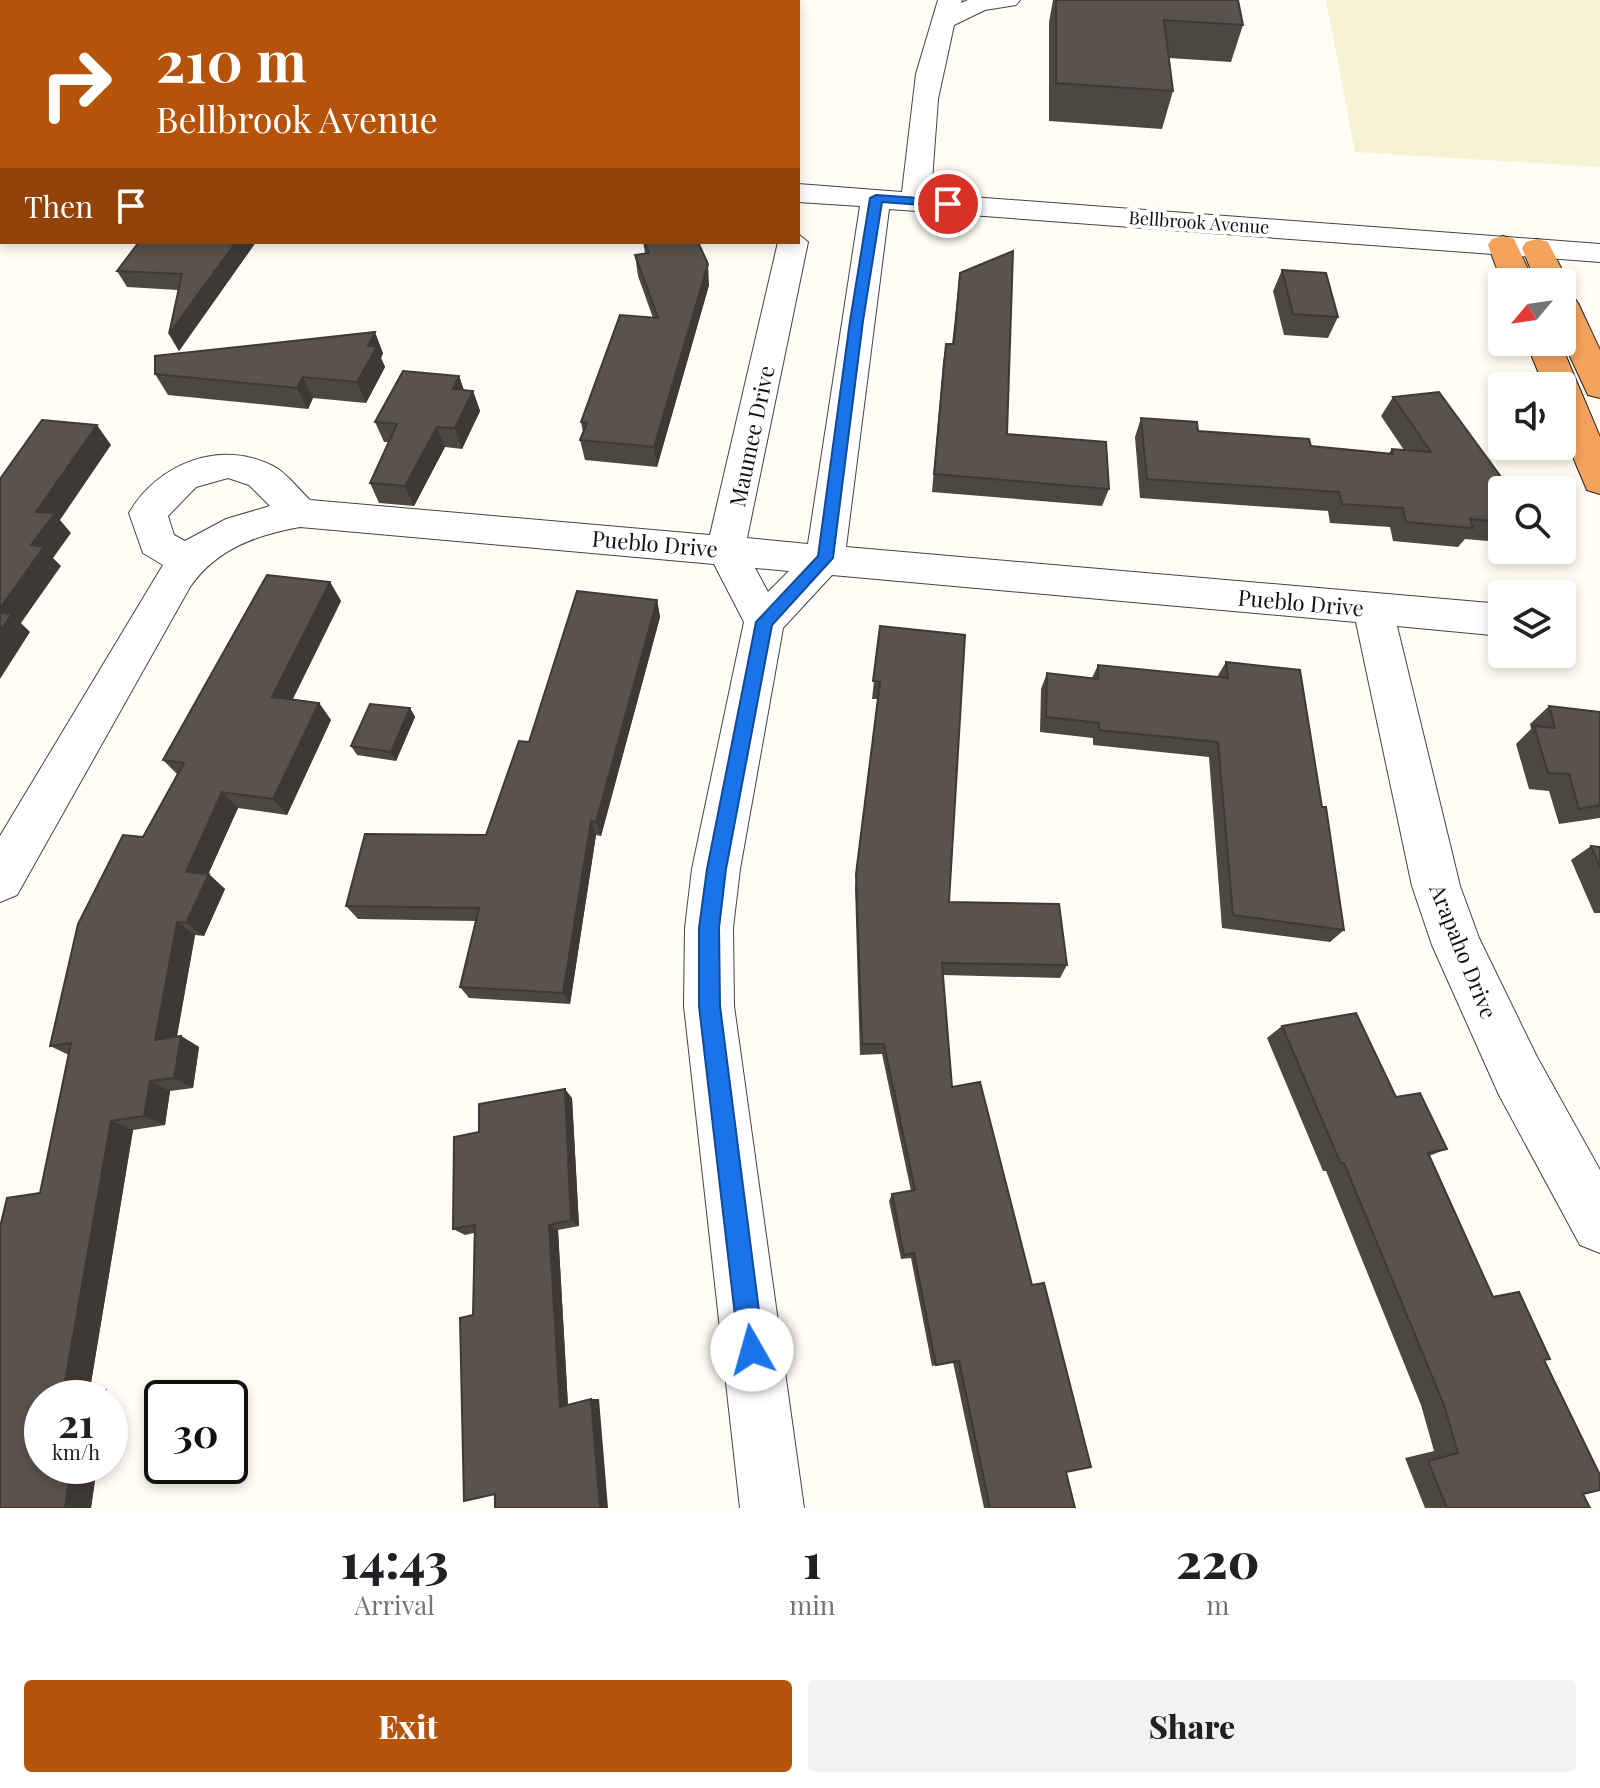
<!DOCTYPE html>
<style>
:root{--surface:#fff;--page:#f2f2f2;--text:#202124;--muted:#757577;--accent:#b45309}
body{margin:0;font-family:"Playfair Display",serif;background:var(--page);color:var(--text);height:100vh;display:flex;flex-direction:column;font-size:30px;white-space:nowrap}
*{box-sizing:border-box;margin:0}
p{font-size:26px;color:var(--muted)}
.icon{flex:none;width:44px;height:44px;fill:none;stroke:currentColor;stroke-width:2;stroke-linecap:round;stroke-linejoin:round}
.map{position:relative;height:1508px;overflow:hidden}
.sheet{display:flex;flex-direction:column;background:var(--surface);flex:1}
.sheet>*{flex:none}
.top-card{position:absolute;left:0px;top:0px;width:800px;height:244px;box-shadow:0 4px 12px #0003;background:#b45309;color:#fff;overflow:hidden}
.needle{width:52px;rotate:241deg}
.fabs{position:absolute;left:1488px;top:268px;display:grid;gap:16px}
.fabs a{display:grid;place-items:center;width:88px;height:88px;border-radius:8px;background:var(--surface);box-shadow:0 4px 12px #0003;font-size:40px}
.speed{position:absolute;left:24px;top:1380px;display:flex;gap:16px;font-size:40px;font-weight:700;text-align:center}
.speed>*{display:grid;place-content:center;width:104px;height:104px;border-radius:50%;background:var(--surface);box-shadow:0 4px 12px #0003;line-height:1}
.speed small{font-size:20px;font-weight:400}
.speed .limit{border:4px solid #111;border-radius:12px;background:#fff;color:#111}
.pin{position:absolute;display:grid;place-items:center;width:68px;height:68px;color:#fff;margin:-34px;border:4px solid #fff;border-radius:50%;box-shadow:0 2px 8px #0007}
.me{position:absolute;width:88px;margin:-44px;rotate:353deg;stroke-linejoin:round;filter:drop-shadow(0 0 6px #0008)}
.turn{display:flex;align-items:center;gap:28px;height:168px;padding:0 24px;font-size:36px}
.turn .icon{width:104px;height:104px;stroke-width:2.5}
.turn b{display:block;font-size:56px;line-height:68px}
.then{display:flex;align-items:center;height:76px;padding:0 24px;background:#0003;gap:16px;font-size:30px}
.eta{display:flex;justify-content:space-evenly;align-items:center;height:136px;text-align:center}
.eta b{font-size:48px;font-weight:800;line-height:56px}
.primary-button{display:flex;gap:16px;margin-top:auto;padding:16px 24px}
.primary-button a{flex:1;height:92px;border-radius:8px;background:var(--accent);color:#fff;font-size:32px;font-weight:800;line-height:92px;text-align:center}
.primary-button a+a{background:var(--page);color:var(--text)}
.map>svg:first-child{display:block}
.farmland{fill:#f6f3d4}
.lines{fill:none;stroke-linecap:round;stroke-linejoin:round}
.minor-casing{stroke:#444;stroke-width:2}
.highway-casing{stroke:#222;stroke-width:2}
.minor{fill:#fff;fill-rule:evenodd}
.highway{fill:#f5a25d;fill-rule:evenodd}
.wall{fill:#4d4742}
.shaded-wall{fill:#3f3936}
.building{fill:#5a524d;stroke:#3f3936;stroke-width:2}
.route{fill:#1a73e8;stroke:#114b97;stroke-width:2}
.labels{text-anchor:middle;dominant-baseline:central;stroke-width:8;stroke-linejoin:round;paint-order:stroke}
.far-street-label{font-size:18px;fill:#111;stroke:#fff}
.street-label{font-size:22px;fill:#111;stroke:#fff}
</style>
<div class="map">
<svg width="1600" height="1508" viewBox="0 0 1600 1508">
<rect width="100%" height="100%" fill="#fffdf5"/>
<polygon class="farmland" points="1326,0 1600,0 1600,167 1355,152"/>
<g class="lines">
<g class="minor-casing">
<g id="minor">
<polygon points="5,0 32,0 33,2 6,2"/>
<polygon points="43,0 86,0 42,2"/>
<path d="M938,0H962L961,3L968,0H1020L1016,5L985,10L954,25L938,99L931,194L1600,244V262L889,209L846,547L1502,604V636L1397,626L1460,886L1479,938L1537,1057L1600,1170V1253L1580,1245L1499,1095L1432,945L1412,886L1356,622L832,575L783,628L740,869L733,928L734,1006L804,1508H740L684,1006L685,928L692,869L744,622L714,564L300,527C256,535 216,549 190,587L17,895L0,902V836L163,565L143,553L129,513C158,463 221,439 273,466C287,473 299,490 310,500L710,535L778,242H798V234L808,242L747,538L808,544L860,206L798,202V184L902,192L916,74ZM228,478L249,485L270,506L226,519L185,541L174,535L168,516L196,487ZM755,568L789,571L768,592Z"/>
<rect x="0" y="129" width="2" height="16"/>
</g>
</g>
<g class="highway-casing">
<g id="highway">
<polygon points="1503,236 1514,239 1534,282 1502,282 1488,245 1492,239"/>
<polygon points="1537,239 1548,242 1568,282 1563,289 1562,282 1536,282 1522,248 1526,242"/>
<polygon points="1562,293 1573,296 1578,303 1600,350 1600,398 1588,395 1562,339"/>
<polygon points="1526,342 1560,342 1600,437 1600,494 1587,490 1562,431 1562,386 1544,386"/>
</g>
</g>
<use href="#minor" class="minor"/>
<use href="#highway" class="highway"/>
</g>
<g class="wall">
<polygon points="1053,0 1238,0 1243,25 1231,62 1169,58 1173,91 1162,129 1049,121 1049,22"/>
<polygon points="256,242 179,351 169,334 178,290 127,287 117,271"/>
<polygon points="643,242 698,242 709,285 657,467 585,460 580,440 583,432 581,422 653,318 638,276 635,255 645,253"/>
<polygon points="1282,270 1338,317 1328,338 1284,335 1273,291"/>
<polygon points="960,273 1007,434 1109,489 1102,506 932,492 943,362 946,344 952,344"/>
<polygon points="383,353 381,358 385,367 366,403 313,398 308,409 168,395 155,374"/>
<polygon points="459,376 464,390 473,391 480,411 462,449 445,447 414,506 379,503 370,483 388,442 384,442 375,422"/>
<polygon points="1393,397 1502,490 1502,540 1500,542 1465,539 1458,547 1393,541 1390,527 1330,523 1328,511 1140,498 1135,437 1141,418 1198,431 1311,446 1388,454 1392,449 1404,450 1381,416"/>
<polygon points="267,575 330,582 341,601 293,699 319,703 331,720 287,815 238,808 208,874 225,889 204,936 195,935 177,1037 181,1036 199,1047 193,1088 170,1091 165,1125 133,1130 90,1389 107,1389 106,1398 42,1398 42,1466 97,1466 91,1508 0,1508 0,1227 7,1198 40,1193 69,1055 50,1046 78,924 123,835 143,837 177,774 163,760"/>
<polygon points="657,600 660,617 601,836 596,835 570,1004 469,998 460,987 476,921 358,919 346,906 486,835 529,742"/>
<polygon points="880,626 949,902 1067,965 1060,978 943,975 952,1087 1066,1472 1075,1508 984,1508 953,1362 932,1366 911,1258 901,1259 889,1201 892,1194 911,1191 882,1054 860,1055 855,888 878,699 872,699"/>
<polygon points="1226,662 1322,807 1344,930 1330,942 1222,928 1209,757 1093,745 1093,738 1040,732 1041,689 1047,673 1092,678 1098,665 1217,677"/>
<polygon points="1549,706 1600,712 1600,818 1559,824 1549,791 1529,789 1516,744 1531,729 1530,724"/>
<polygon points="410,708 415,717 396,761 357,755 351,746"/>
<polygon points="1591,846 1600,847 1600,913 1594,913 1571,860"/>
<polygon points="1282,1026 1396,1097 1447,1149 1429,1156 1493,1296 1519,1292 1544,1360 1583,1494 1590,1508 1425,1508 1405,1458 1434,1451 1421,1405 1326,1171 1323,1171 1267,1038"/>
<polygon points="572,1098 579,1226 558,1230 568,1405 591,1399 599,1399 495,1494 473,1315 474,1233 465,1235 453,1229 479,1132"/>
</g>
<g class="shaded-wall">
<polygon points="236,242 256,242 179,351 169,334"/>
<polygon points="708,264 709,285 657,467 654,447"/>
<polygon points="375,332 383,353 381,358 385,367 366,403 357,382 368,346"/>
<polygon points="459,376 466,397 453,389"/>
<polygon points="303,377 313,398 308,409 297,388"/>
<polygon points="473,391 480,411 462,449 455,428"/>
<polygon points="97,425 111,445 60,520 71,533 53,558 61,566 21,623 30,632 0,679 0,608 31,545 36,512"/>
<polygon points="437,427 445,447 414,506 405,486"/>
<polygon points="330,582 341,601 285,714 272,697"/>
<polygon points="657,600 660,617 601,836 596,822"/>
<polygon points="319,703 331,720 287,815 273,799"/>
<polygon points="410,708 415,717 396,761 391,752"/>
<polygon points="222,792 238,808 203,886 186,872"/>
<polygon points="591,821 596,835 570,1004 563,993"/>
<polygon points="209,874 225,889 204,936 186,923"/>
<polygon points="177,922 195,935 174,1051 155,1040"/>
<polygon points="181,1036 199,1047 193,1088 174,1078"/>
<polygon points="150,1081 170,1091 165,1125 144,1116"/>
<polygon points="565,1089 572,1098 579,1226 571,1220"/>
<polygon points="111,1121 133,1130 90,1389 107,1389 106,1398 81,1398 63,1393"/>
<polygon points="549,1225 558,1230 568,1407 560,1407"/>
<polygon points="591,1399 599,1399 608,1508 600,1508"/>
<polygon points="71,1466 97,1466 91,1508 65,1508"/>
</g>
<g class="building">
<polygon points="576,0 710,0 709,2 575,2"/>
<polygon points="1056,0 1238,0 1243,25 1164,20 1173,91 1056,83"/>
<polygon points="139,242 236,242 169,334 182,274 117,271"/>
<polygon points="645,242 698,242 708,264 654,447 580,440 587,423 581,422 620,315 658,318 635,255 649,253"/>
<polygon points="1013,251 1007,434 1106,442 1109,489 934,474 946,344 954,344 960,273"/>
<polygon points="1282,270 1326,273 1338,317 1293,314"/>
<polygon points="375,332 368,346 377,347 357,382 303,377 297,388 155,374 155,356"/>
<polygon points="403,371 459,376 453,389 473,391 455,428 437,427 405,486 370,483 397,424 375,422"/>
<polygon points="1439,392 1501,477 1505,490 1502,490 1502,522 1470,519 1473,528 1406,522 1403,508 1342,504 1339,492 1147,479 1141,418 1197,422 1198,431 1309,439 1311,446 1393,454 1392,449 1431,452 1393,397"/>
<polygon points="42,420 97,425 36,512 55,513 31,545 44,547 0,608 0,479"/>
<polygon points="267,575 330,582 272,697 319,703 273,799 222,792 186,872 209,874 186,923 177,922 155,1040 181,1036 174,1078 150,1081 144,1116 111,1121 63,1393 82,1389 81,1398 42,1398 42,1466 71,1466 65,1508 0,1508 0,1227 7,1198 40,1193 71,1043 50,1046 78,924 123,835 143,837 184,763 163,760"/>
<polygon points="577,591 657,600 596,822 591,821 563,993 460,987 479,908 346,906 365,834 486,835 519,741 529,742"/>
<polygon points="0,613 12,614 0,631"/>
<polygon points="880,626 965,635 949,902 1059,904 1067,965 942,963 952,1087 980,1082 1032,1285 1044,1283 1091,1467 1066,1472 1075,1508 990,1508 959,1361 936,1365 914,1253 904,1255 892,1194 915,1190 884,1044 862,1044 856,874 880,682 873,681"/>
<polygon points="1226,662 1300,670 1322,807 1326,807 1344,930 1233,915 1218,742 1099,730 1099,723 1046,717 1047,673 1098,679 1098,665 1228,678"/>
<polygon points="370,704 410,708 391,752 351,746"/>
<polygon points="1549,706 1600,712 1600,805 1579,809 1569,774 1548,773 1534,726 1555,728"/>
<polygon points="1591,846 1600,847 1600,867"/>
<polygon points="1356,1013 1396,1097 1420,1093 1447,1149 1428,1153 1493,1297 1519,1292 1550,1359 1544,1360 1600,1475 1600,1490 1583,1494 1590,1508 1447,1508 1428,1461 1458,1453 1444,1405 1344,1163 1341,1164 1282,1026"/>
<polygon points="565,1089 571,1220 549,1225 560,1407 591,1399 600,1508 495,1508 495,1494 464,1501 460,1318 473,1315 475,1225 453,1229 454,1137 479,1132 479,1104"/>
</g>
<polygon class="route" points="876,195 948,200 954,204 948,207 882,202 863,321 833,558 772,625 726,869 719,928 720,1006 764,1350 760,1359 752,1363 743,1359 739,1350 699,1006 699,928 707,869 756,622 818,556 850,321 870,198"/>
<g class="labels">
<g class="far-street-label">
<text transform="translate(1199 222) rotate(4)">Bellbrook Avenue</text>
</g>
<g class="street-label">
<text transform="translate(751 436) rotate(-78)">Maumee Drive</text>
<text transform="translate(655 543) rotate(5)">Pueblo Drive</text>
<text transform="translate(1301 602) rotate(5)">Pueblo Drive</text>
<text transform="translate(1464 951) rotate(68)">Arapaho Drive</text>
</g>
</g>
</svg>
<div class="fabs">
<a><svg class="needle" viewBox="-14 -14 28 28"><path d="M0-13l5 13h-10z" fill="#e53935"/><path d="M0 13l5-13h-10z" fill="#757577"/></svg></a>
<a><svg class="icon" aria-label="sound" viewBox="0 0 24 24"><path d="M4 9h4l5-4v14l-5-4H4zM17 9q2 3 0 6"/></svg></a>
<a><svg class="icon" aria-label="search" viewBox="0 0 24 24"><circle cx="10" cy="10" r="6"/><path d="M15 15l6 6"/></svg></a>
<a><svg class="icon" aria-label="layers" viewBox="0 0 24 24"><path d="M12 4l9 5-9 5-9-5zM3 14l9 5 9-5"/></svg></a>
</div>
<div class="speed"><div>21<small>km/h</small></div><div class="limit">30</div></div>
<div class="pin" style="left:948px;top:204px;background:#d93025"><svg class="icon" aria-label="arrive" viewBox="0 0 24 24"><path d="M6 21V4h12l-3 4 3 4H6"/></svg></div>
<svg class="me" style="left:752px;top:1350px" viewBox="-20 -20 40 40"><circle r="19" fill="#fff"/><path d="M0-13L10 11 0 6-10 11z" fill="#1a73e8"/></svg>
<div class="top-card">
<div class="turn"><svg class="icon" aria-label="right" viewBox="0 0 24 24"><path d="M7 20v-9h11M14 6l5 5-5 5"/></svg><div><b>210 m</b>Bellbrook Avenue</div></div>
<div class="then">Then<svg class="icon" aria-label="arrive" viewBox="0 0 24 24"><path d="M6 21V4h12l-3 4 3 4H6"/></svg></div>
</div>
</div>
<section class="sheet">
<div class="eta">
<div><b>14:43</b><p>Arrival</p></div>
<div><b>1</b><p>min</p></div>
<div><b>220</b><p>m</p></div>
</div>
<div class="primary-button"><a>Exit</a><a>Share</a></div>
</section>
